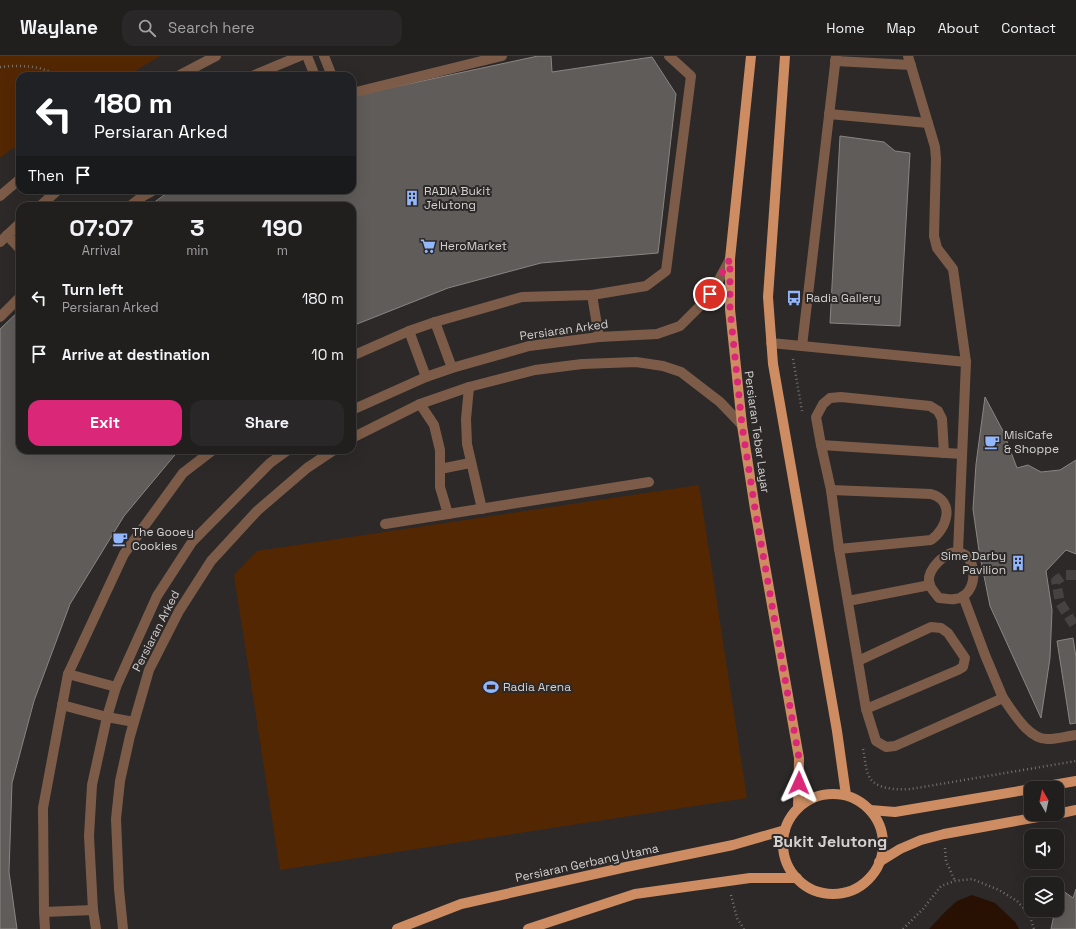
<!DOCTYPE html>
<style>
:root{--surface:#211f1e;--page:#292727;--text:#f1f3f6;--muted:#a2a2a4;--line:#3e3d3c;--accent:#db2777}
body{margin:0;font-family:"Space Grotesk",sans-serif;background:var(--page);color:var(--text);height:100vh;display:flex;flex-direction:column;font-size:15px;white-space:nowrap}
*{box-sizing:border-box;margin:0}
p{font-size:13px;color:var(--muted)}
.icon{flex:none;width:22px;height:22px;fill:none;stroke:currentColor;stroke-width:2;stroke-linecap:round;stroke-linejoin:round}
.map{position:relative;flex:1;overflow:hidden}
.side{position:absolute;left:16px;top:146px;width:340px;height:252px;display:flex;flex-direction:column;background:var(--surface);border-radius:12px;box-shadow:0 4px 16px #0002,0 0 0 1px var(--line)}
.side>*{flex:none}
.hud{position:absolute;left:16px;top:16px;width:340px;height:122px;border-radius:12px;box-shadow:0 4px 16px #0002,0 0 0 1px var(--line);background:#202124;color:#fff;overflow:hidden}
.needle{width:26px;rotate:351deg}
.controls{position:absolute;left:1024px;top:725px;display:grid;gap:8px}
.controls a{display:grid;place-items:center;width:40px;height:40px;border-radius:8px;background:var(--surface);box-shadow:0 4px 16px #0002,0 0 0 1px var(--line);font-size:20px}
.pin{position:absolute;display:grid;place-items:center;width:34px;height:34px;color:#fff;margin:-17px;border:2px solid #fff;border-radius:50%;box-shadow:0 1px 4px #0007}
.me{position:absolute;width:44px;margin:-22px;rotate:1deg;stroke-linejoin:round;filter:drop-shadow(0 0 3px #0008)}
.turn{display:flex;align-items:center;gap:14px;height:84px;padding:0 12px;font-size:18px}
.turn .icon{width:52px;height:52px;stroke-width:2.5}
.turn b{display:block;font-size:28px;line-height:34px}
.then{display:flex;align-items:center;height:38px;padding:0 12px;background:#0003;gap:8px;font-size:15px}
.eta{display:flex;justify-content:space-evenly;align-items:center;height:68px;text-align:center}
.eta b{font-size:24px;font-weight:700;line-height:28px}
.primary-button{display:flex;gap:8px;margin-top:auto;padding:8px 12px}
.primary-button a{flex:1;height:46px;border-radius:12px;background:var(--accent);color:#fff;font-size:16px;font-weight:700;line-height:46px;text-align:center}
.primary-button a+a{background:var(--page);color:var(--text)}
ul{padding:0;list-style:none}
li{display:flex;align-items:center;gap:12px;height:56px;padding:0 12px}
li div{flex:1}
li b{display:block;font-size:15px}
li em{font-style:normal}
header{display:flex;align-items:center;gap:24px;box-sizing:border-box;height:56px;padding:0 20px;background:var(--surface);border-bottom:1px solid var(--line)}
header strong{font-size:19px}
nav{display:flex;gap:22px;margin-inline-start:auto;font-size:14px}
.search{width:280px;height:36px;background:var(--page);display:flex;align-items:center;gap:10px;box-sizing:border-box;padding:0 14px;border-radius:12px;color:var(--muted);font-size:15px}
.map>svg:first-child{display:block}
.green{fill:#542703}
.water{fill:#281103}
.building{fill:#5f5c5a;stroke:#898583}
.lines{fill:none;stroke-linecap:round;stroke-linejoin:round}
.minor-tunnel{stroke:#454241;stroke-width:10;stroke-dasharray:10 5;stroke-linecap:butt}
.path{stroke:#757271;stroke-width:2.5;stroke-dasharray:1 3;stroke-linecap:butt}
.minor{stroke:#7c5c48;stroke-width:10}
.major{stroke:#cd8c62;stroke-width:10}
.route{stroke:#db2777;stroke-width:7;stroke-dasharray:0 12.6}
.labels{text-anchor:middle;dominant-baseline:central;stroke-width:4;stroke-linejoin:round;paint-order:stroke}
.poi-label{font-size:12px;fill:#d3d1d0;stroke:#2c2928;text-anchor:start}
.street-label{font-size:12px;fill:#d3d1d0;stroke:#2c2928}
.district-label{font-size:16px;font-weight:bold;fill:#d5d1cf;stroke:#2c2928}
</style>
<header>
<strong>Waylane</strong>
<div class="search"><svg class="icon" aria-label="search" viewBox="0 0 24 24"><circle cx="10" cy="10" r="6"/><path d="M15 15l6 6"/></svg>Search here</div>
<nav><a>Home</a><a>Map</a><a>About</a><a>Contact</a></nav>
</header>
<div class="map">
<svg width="1076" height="873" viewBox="0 0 1076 873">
<rect width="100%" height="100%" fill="#2c2928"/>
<g class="green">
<polygon points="0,0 160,0 127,20 20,20 20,87 0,102"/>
<polygon points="699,429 747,742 280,814 234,519 257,495"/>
</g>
<polygon class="water" points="972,839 995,847 1015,866 1019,873 929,873 946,855 957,845"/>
<g class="building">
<polygon points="538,0 551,0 552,16 652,1 676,38 658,197 541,207 448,232 352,270 352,150 149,150 171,134 352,134 352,42 357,39"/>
<polygon points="840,80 884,86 895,95 910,97 900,270 830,267"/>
<polygon points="20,254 20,394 179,394 124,460 70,548 34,645 12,727 9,816 17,873 0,873 0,273"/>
<polygon points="985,341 1003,375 1017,412 1028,409 1041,416 1060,414 1076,404 1076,498 1066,494 1046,515 1052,554 1050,602 1041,662 990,550 979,495 973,453 976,408"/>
<polygon points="1073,582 1076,601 1076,667 1070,668 1057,585"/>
<polygon points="1059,832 1073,842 1076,833 1076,873 1051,873 1055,854 1057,854 1057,842"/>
</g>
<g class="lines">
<polyline class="minor-tunnel" points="1076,519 1064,519 1056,525 1060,547 1076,572"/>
<g class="path">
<path d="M0,11C20,9 41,9 58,20"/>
<polyline points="793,303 802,355"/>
<path d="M863,693C865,701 865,710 868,718C873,734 898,734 911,733L1076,705"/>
<polyline points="945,792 946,805 955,825"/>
<polyline points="731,839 737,862 744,873"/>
<polyline points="903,873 923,853 941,830 955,825 972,823 999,834 1017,845 1029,858 1034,873"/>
</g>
<g class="minor">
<polyline points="307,0 315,20"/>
<polyline points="324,0 332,20"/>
<polyline points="908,0 935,91 936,103 934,180 937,192 953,213 966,306 958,496"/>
<polyline points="835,5 911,9"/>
<polyline points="178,20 216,0"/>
<polyline points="252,20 300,0"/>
<polyline points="352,37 502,0"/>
<polyline points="829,58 928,67"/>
<polyline points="0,140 20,123"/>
<polyline points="40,150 58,134"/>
<polyline points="130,150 143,140 154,134"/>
<polyline points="7,179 20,193"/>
<polyline points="0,186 20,167"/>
<polyline points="592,239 599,281"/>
<polyline points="0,261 20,241"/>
<polyline points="435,266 452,312"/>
<polyline points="409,275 426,321"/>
<polyline points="771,287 966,306"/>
<polyline points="802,290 836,0"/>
<polyline points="352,300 409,275 435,266 522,241 592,239 646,230 666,215 691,20 669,0"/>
<polyline points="469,331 466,363 467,388 482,453"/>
<polyline points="420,348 434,369 440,394 440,431 448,458"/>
<polyline points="352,354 426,321 452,312 529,290 599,281 657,278 680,270 705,245 715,231 730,203"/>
<polyline points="352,382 420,348 469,331 535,314 582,308 636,306 663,310 681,316 720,346 742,369"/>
<polyline points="821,389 816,361 823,348 830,342 841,341 930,350 938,355 942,363 944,397"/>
<polyline points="962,398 821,389 831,434 839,493 866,653 876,685 886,691 895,690 1003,642 985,599 963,540"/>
<polyline points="440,413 470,407"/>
<path d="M831,434L931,438C956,445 947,473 931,484L839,493"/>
<polyline points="385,468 649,426"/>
<path d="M958,496C980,500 978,541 955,543C950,544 944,542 939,542C936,538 931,533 930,529C925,517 939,503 949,498C951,496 955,497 958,496Z"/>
<polyline points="848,545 930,529"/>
<polyline points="858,605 931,571 941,572 948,577 965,602 963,611 958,614 866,653"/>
<polyline points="68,618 116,631"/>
<path d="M1003,642C1013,656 1029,684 1048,683C1057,683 1067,680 1076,679"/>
<polyline points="62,649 107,661 134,666"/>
<polyline points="44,856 93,854"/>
<polyline points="45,873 44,856 43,752 68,618 124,498 183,417 213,394"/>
<polyline points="96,873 93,854 89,780 92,729 107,661 116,631 157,540 192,486 270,407 288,394"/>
<polyline points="123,873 119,833 116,763 120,725 130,680 149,614 179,555 211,505 257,455 307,412 334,394"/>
</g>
<g class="major">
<polyline points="751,0 730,203 730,253 742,369 755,453 799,702 798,752"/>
<polyline points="785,0 768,241 773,308 837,675 846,739"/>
<polyline points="1036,732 1076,725"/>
<circle cx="833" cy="788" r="50"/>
<polyline points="870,754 895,756 1031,733"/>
<polyline points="1057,758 1076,754"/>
<polyline points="879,806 900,793 921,784 944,778 1055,758"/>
<polyline points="397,873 461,848 626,811 733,789 785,774"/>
<polyline points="528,873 635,838 750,822 797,822"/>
</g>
</g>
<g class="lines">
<polyline class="route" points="710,238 730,203 730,253 742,369 755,453 799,702 799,727"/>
</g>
<defs>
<g id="building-bare" transform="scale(1.2)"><path d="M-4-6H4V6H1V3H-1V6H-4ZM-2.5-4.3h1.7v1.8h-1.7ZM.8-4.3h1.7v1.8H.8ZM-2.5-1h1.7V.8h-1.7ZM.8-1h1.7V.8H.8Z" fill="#93b7fd" stroke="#2c2928" stroke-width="2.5" paint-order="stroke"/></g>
<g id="supermarket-bare" transform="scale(1.2)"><path d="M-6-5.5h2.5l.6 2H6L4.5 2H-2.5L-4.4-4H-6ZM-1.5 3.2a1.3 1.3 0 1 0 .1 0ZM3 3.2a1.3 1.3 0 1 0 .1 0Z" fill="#93b7fd" stroke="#2c2928" stroke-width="2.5" paint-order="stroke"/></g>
<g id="bus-bare" transform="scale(1.2)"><path d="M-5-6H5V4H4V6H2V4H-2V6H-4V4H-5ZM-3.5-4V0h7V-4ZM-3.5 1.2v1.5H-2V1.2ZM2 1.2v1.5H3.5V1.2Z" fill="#93b7fd" stroke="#2c2928" stroke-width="2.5" paint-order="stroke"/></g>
<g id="cafe-bare" transform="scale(1.2)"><path d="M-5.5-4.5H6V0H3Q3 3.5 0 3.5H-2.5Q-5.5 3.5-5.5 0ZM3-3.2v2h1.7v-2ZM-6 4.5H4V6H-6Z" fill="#93b7fd" stroke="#2c2928" stroke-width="2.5" paint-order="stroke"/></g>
<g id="stadium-bare" transform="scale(1.2)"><path d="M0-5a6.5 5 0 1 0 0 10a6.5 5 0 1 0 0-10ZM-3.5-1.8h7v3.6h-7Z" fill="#93b7fd" stroke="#2c2928" stroke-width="2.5" paint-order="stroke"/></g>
</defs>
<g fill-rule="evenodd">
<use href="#building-bare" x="412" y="142"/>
<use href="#supermarket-bare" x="428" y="190"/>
<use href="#bus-bare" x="794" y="242"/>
<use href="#cafe-bare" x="992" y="386"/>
<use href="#cafe-bare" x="120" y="483"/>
<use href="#building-bare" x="1018" y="507"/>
<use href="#stadium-bare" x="491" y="631"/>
</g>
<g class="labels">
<g class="poi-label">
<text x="424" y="135">RADIA Bukit<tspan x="424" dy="14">Jelutong</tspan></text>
<text x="440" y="190">HeroMarket</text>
<text x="806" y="242">Radia Gallery</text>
<text x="1004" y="379">MisiCafe<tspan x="1004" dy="14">&amp; Shoppe</tspan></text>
<text x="132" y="476">The Gooey<tspan x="132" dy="14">Cookies</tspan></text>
<text x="1006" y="500" text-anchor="end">Sime Darby<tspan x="1006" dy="14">Pavilion</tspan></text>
<text x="503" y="631">Radia Arena</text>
</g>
<g class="street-label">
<text transform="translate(564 274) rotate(-8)">Persiaran Arked</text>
<text transform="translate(757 376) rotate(82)">Persiaran Tebar Layar</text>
<text transform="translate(156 575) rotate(-63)">Persiaran Arked</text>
<text transform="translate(587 807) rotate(-12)">Persiaran Gerbang Utama</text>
</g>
<g class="district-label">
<text x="830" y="785">Bukit Jelutong</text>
</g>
</g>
</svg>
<div class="controls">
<a><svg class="needle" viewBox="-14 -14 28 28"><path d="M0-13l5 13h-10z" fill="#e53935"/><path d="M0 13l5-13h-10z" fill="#a2a2a4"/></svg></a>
<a><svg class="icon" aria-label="sound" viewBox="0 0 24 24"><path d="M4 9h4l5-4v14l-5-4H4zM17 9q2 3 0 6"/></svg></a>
<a><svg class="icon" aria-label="layers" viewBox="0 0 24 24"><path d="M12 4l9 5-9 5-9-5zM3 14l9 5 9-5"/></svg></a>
</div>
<div class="pin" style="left:710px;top:238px;background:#d93025"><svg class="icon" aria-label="arrive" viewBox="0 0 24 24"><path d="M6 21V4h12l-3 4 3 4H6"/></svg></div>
<svg class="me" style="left:799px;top:727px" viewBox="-20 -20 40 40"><path d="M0-17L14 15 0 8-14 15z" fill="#db2777" stroke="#fff" stroke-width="4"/></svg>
<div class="hud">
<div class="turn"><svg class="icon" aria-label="left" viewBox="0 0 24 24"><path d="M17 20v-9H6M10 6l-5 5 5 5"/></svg><div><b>180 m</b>Persiaran Arked</div></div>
<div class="then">Then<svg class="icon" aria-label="arrive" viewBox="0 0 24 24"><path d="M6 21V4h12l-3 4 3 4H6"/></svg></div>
</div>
<section class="side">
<div class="eta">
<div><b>07:07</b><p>Arrival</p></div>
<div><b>3</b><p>min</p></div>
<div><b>190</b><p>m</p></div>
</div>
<ul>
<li><svg class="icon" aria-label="left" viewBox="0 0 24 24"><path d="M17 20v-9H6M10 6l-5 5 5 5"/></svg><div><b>Turn left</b><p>Persiaran Arked</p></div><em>180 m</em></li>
<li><svg class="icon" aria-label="arrive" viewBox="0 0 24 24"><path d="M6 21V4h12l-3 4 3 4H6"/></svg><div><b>Arrive at destination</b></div><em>10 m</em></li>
</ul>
<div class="primary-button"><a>Exit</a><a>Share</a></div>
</section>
</div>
